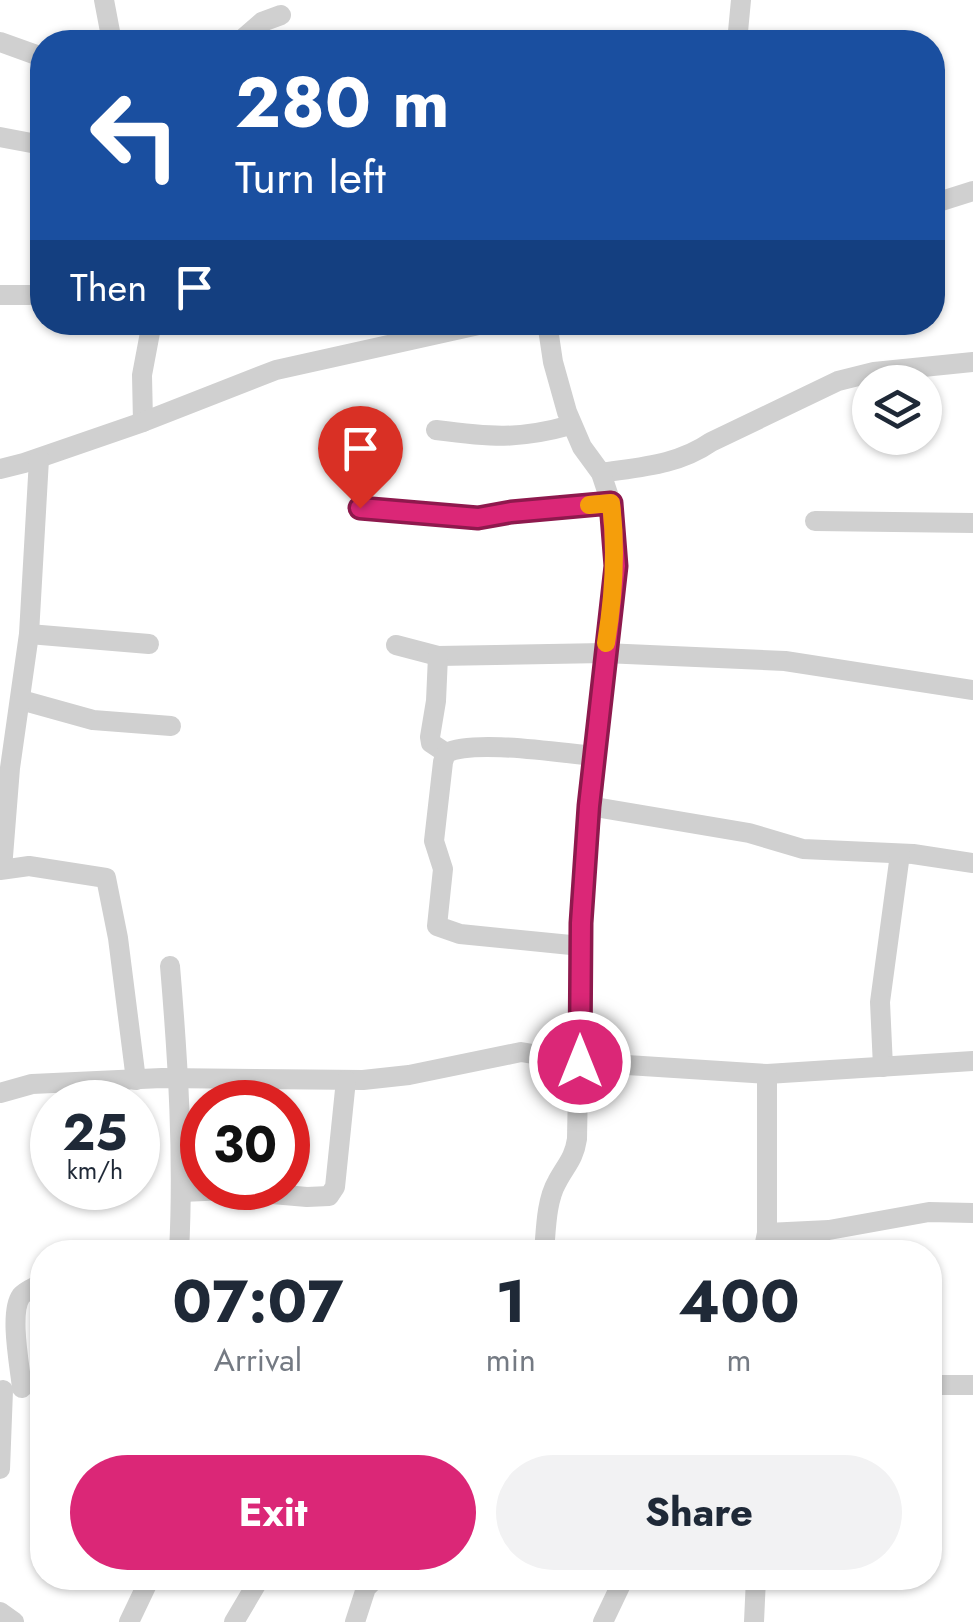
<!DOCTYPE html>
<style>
:root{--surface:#fff;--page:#f2f2f3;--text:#1f2937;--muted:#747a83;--accent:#db2777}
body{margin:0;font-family:Jost,sans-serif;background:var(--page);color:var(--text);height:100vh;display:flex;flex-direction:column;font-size:38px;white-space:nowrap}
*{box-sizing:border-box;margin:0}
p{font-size:32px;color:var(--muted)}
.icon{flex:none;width:55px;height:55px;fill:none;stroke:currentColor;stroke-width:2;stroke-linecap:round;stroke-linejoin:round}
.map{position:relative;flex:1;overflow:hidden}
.details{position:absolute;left:30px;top:1240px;width:912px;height:350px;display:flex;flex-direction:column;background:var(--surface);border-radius:40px;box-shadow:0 2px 8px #0004}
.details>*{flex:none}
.guide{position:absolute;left:30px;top:30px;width:915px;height:305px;border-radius:40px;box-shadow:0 2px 8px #0004;background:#1a4fa0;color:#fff;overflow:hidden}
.tools{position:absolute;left:852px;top:365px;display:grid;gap:20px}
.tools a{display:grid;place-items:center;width:90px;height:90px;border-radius:50%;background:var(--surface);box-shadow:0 2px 8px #0004;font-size:50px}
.speed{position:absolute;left:30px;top:1080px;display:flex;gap:20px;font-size:50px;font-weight:700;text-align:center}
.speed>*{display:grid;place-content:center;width:130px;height:130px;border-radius:50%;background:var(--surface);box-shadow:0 2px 8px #0004;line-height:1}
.speed small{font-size:25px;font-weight:400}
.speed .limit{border:15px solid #d22;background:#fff;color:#111}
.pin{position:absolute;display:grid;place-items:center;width:85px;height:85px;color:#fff;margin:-102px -42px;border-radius:50% 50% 50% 0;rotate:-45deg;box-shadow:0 0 10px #0007}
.pin .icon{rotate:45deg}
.me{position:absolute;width:110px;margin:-55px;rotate:0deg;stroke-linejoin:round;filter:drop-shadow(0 0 8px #0008)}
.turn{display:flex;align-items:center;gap:35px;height:210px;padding:0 40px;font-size:45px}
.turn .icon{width:130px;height:130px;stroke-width:2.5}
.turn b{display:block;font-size:70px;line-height:85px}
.then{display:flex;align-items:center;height:95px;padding:0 40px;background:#0003;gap:20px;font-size:38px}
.eta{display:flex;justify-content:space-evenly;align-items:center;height:170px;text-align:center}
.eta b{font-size:60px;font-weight:700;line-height:70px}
.action{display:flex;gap:20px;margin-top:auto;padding:20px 40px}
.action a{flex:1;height:115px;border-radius:60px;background:var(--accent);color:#fff;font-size:40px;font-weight:700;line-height:115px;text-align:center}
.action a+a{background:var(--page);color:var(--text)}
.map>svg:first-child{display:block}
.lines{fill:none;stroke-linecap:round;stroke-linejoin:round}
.minor{stroke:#d0d0d0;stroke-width:20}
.route-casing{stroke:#8e194d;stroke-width:25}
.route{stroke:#db2777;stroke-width:18}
.slow{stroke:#f59e0b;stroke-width:18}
</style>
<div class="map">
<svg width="973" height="1622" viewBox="0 0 973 1622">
<rect width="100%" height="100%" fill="#fff"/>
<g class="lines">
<g class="minor">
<polyline points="104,0 112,42"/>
<polyline points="0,42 42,57"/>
<polyline points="239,42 262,22 281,15"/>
<polyline points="737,42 741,0"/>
<polyline points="0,137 42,145"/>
<polyline points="932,204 973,191"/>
<polyline points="0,295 42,295"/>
<polyline points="143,422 142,375 152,322"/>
<path d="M436,430C490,437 518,440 571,425"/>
<polyline points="0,469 24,463 143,422 276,370 492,322"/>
<path d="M601,473C640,467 678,465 711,442L838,381L874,372L973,362"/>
<polyline points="360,508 478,518 611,503"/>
<polyline points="815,521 973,523"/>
<polyline points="29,634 149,644"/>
<polyline points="396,645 438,656 604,653 785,661 973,690"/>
<polyline points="438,656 436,701 430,737 431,743 446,753"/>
<polyline points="21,700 93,720 171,726"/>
<polyline points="589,806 749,833 803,849 913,854 973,863"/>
<polyline points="2,869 10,768 29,634 39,459"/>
<polyline points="0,870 29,866 106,878 118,938 136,1080"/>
<path d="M581,946L460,934L437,926L443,869L434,841L443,762L446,753C474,739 560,753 595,756"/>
<path d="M170,966C178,1061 184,1157 179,1252"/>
<polyline points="883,1067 880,1002 900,854"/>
<polyline points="0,1093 32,1084 162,1078 363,1080 409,1075 521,1052 580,1062 767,1074 973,1061"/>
<polyline points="182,1192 227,1190 307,1197 329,1196 335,1187 346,1080"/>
<polyline points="767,1233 829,1230 929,1212 973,1213"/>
<path d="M544,1252C546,1231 546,1201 557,1182C566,1165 574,1159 577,1139L581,923L616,540L611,503L601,473L582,447L567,412L553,362L547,322"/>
<polyline points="763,1252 767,1233 767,1074"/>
<polyline points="930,1385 973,1385"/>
<path d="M22,1388C20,1367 9,1313 21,1296C26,1290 36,1287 42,1283"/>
<polyline points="0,1469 3,1390"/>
<polyline points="0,1612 14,1622"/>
<polyline points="129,1622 150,1578"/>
<polyline points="234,1622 260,1578"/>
<polyline points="355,1622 366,1588 376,1578"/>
<polyline points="603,1622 624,1578"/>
<polyline points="754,1622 756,1578"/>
</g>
</g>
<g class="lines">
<g class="route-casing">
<polyline id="route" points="360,508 478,518 511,512 611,503 616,566 589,806 581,923 580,1062"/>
</g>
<use href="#route" class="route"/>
<path class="slow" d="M589,505L611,503C617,551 614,595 606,643"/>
</g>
</svg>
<div class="tools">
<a><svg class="icon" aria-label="layers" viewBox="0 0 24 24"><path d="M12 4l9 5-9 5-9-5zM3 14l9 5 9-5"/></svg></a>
</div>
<div class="speed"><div>25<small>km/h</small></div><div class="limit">30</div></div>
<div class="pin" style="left:360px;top:508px;background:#d93025"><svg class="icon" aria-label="arrive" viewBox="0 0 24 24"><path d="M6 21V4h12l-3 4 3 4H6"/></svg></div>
<svg class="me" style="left:580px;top:1062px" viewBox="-20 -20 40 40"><circle r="17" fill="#db2777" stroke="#fff" stroke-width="3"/><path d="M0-11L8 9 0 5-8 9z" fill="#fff"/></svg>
<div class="guide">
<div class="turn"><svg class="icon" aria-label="left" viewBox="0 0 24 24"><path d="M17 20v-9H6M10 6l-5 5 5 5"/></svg><div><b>280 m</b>Turn left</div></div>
<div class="then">Then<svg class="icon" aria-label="arrive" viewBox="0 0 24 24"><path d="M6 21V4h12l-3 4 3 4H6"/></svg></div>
</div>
<section class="details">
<div class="eta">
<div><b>07:07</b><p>Arrival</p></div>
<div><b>1</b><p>min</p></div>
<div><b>400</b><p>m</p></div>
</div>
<div class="action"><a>Exit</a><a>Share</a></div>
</section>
</div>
